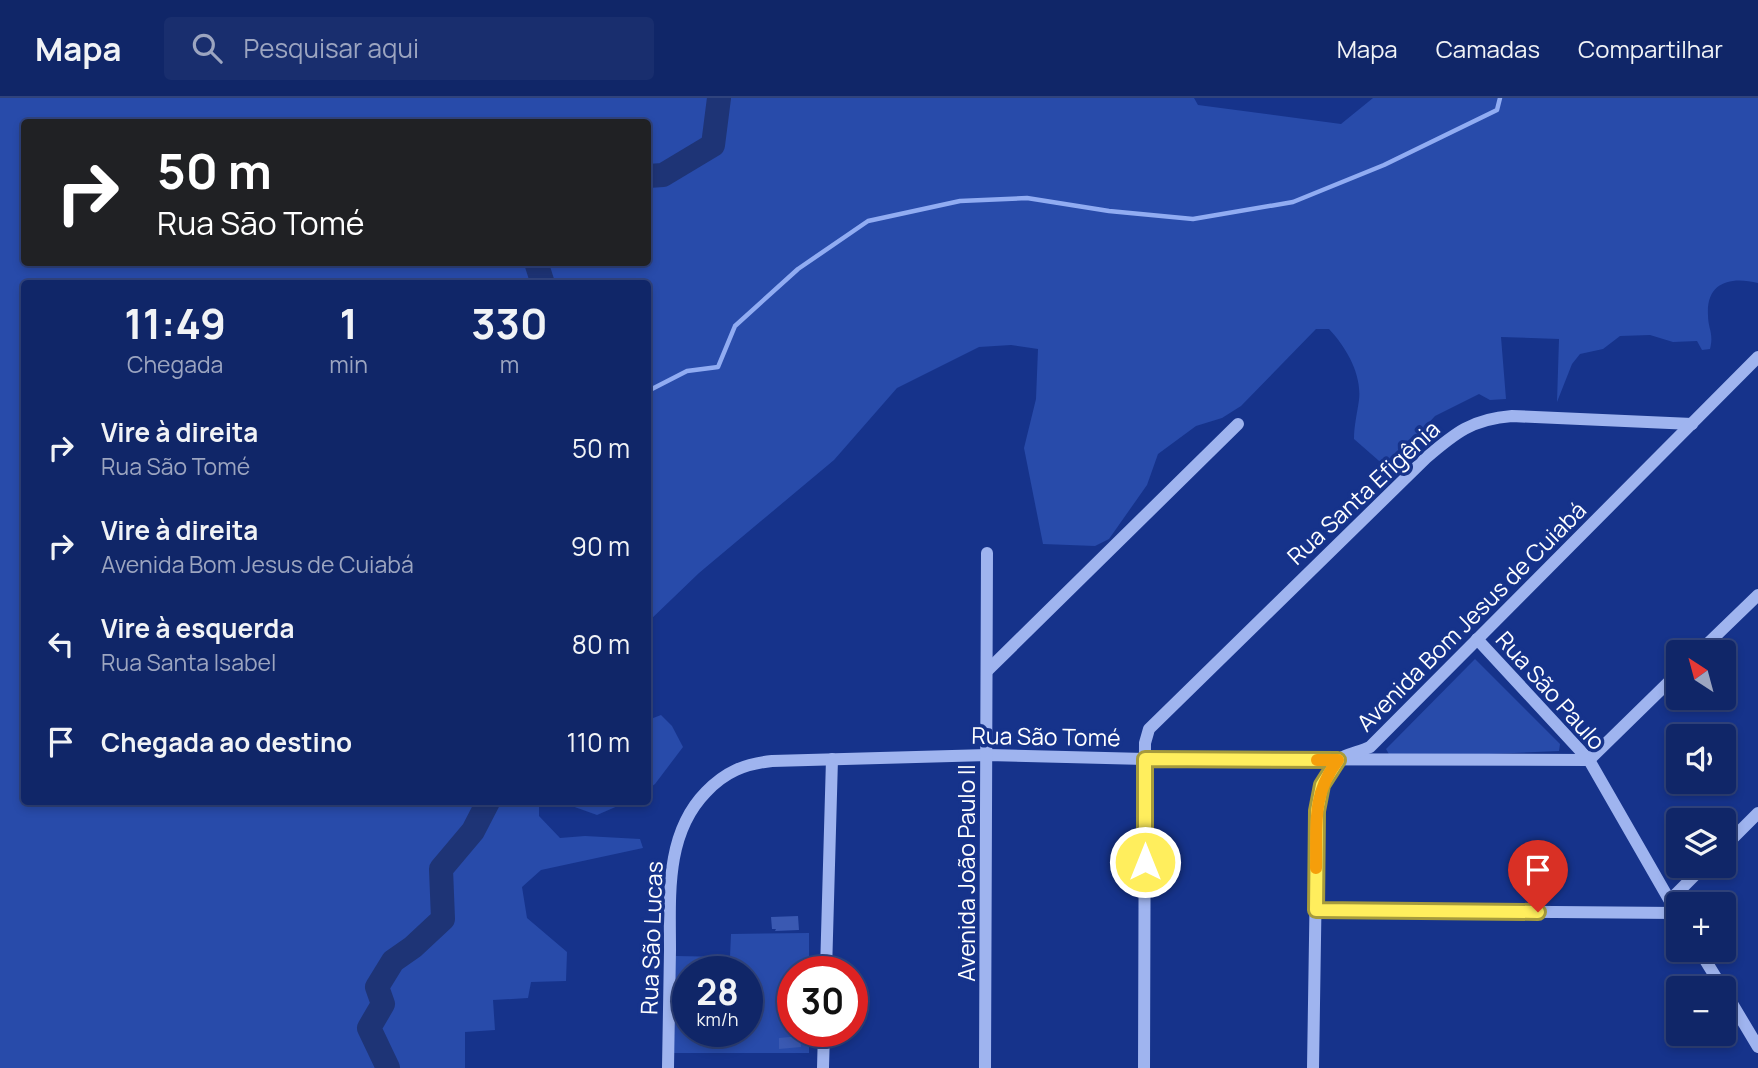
<!DOCTYPE html>
<html lang="pt">
<meta charset="utf-8">
<style>
:root{--surface:#102668;--page:#192e6e;--text:#f1f3f6;--muted:#9ca5c0;--line:#30437c}
body{margin:0;font-family:Manrope,sans-serif;background:var(--page);color:var(--text);height:100vh;display:flex;flex-direction:column;font-size:26px;white-space:nowrap}
*{box-sizing:border-box;margin:0}
p{font-size:23px;color:var(--muted)}
.icon{flex:none;width:38px;height:38px;fill:none;stroke:currentColor;stroke-width:2;stroke-linecap:round;stroke-linejoin:round}
.map{position:relative;flex:1;overflow:hidden}
.side{position:absolute;left:21px;top:182px;width:630px;height:525px;display:flex;flex-direction:column;background:var(--surface);border-radius:7px;box-shadow:0 4px 10px #0003,0 0 0 2px var(--line)}
.side>*{flex:none}
.banner{position:absolute;left:21px;top:21px;width:630px;height:147px;border-radius:7px;box-shadow:0 4px 10px #0003,0 0 0 2px var(--line);background:#202124;color:#fff;overflow:hidden}
.needle{width:46px;rotate:324deg}
.fabs{position:absolute;left:1666px;top:542px;display:grid;gap:14px}
.fabs a{display:grid;place-items:center;width:70px;height:70px;border-radius:7px;background:var(--surface);box-shadow:0 4px 10px #0003,0 0 0 2px var(--line);font-size:35px}
.speed{position:absolute;left:672px;top:858px;display:flex;gap:14px;font-size:35px;font-weight:700;text-align:center}
.speed>*{display:grid;place-content:center;width:91px;height:91px;border-radius:50%;background:var(--surface);box-shadow:0 4px 10px #0003,0 0 0 2px var(--line);line-height:1}
.speed small{font-size:18px;font-weight:400}
.speed .limit{border:10px solid #d22;background:#fff;color:#111}
.pin{position:absolute;display:grid;place-items:center;width:60px;height:60px;color:#fff;margin:-72px -30px;border-radius:50% 50% 50% 0;rotate:-45deg;box-shadow:0 0 7px #0007}
.pin .icon{rotate:45deg}
.me{position:absolute;width:77px;margin:-38px;rotate:0deg;stroke-linejoin:round;filter:drop-shadow(0 0 5px #0008)}
.turn{display:flex;align-items:center;gap:24px;height:147px;padding:0 21px;font-size:32px}
.turn .icon{width:91px;height:91px;stroke-width:2.5}
.turn b{display:block;font-size:49px;line-height:60px}
.eta{display:flex;justify-content:space-evenly;align-items:center;height:119px;text-align:center}
.eta b{font-size:42px;font-weight:700;line-height:49px}
ul{padding:0;list-style:none}
li{display:flex;align-items:center;gap:21px;height:98px;padding:0 21px}
li div{flex:1}
li b{display:block;font-size:26px}
li em{font-style:normal}
header{display:flex;align-items:center;gap:42px;box-sizing:border-box;height:98px;padding:0 35px;background:var(--surface);border-bottom:2px solid var(--line)}
header strong{font-size:33px}
nav{display:flex;gap:38px;margin-inline-start:auto;font-size:24px}
.search{width:490px;height:63px;background:var(--page);display:flex;align-items:center;gap:18px;box-sizing:border-box;padding:0 24px;border-radius:7px;color:var(--muted);font-size:26px}
.map>svg:first-child{display:block}
.green{fill:#284baa;fill-rule:evenodd}
.lines{fill:none;stroke-linecap:round;stroke-linejoin:round}
.stream{stroke:#91acf2;stroke-width:4.5}
.river{stroke:#1e3476;stroke-width:24}
.building{fill:#3a59b2}
.minor{stroke:#9fb4ef;stroke-width:12}
.route-casing{stroke:#a69b3c;stroke-width:18}
.route{stroke:#ffee5d;stroke-width:12}
.slow{stroke:#f59e0b;stroke-width:12}
.labels{text-anchor:middle;dominant-baseline:central;stroke-width:7;stroke-linejoin:round;paint-order:stroke}
.street-label{font-size:23px;fill:#fff;stroke:#16338b}
</style>
<header>
<strong>Mapa</strong>
<div class="search"><svg class="icon" aria-label="search" viewBox="0 0 24 24"><circle cx="10" cy="10" r="6"/><path d="M15 15l6 6"/></svg>Pesquisar aqui</div>
<nav><a>Mapa</a><a>Camadas</a><a>Compartilhar</a></nav>
</header>
<div class="map">
<svg width="1758" height="970" viewBox="0 0 1758 970">
<rect width="100%" height="100%" fill="#16338b"/>
<g class="green">
<path d="M0,0H1194L1198,7L1341,26L1373,0H1758V185C1731,178 1706,184 1708,217C1708,231 1714,235 1710,251L1702,252L1697,243L1673,244L1650,237L1620,238L1603,251L1580,256L1572,266L1557,304L1559,241L1501,239L1506,301L1490,302L1479,296L1435,318L1394,363L1386,369L1354,341C1354,328 1357,316 1359,302C1362,276 1346,249 1329,231H1316L1241,308L1222,320L1196,328L1158,356L1147,387L1109,441L1095,448L1043,446L1024,350L1036,301L1038,251L1011,247L979,249L897,290L834,362L699,475L648,524V186H24V704H539V718L560,740L585,738L640,741L643,750L541,772L522,789L527,820L567,854L566,883L531,884L528,900L493,902L495,932L465,934V970H0ZM24,24H648V164H24Z"/>
<polygon points="1475,561 1560,646 1559,653 1391,660 1386,651"/>
<polygon points="661,617 672,628 683,649 655,686 648,691 648,622"/>
<polygon points="548,704 627,704 597,717 569,707"/>
<path d="M809,835V873H793V933H809V955H674L675,858L730,859L731,836ZM688,873H747V933H688Z"/>
</g>
<g class="lines">
<polyline class="stream" points="648,293 687,273 718,269 735,228 798,171 868,123 960,103 1027,100 1109,113 1193,121 1293,104 1384,67 1497,12 1500,0"/>
<g class="river">
<polyline points="648,78 663,77 713,47 719,0"/>
<polyline points="536,164 543,186"/>
<polyline points="388,970 369,930 383,906 377,889 393,863 413,849 443,821 441,771 473,733 488,704"/>
</g>
</g>
<g class="building">
<polygon points="798,818 799,832 775,833 776,831 772,831 771,819"/>
<polygon points="800,938 801,949 779,951 779,940"/>
</g>
<g class="lines">
<g class="minor">
<polyline points="1477,541 1589,662 1678,817"/>
<polyline points="1698,555 1758,497"/>
<polyline points="988,572 1238,326"/>
<polyline points="1724,749 1758,715"/>
<polyline points="1670,802 1704,768"/>
<polyline points="1316,812 1677,815"/>
<polyline points="1699,852 1723,891"/>
<polyline points="826,873 832,661"/>
<polyline points="1724,892 1758,949"/>
<path d="M668,970C669,931 669,891 670,852C670,797 665,736 706,694C725,674 744,666 772,663L988,657L1145,661L1589,662L1678,575"/>
<polyline points="823,970 824,933"/>
<polyline points="985,970 987,455"/>
<path d="M1144,970L1145,645L1149,631L1426,360C1455,335 1472,321 1512,318L1692,326"/>
<path d="M1313,970L1317,713C1320,695 1324,668 1343,659C1352,655 1361,653 1370,649L1758,259"/>
</g>
</g>
<g class="lines">
<g class="route-casing">
<polyline id="route" points="1145,764 1145,661 1338,662 1322,687 1317,713 1316,812 1538,814"/>
</g>
<use href="#route" class="route"/>
<path class="slow" d="M1316,770C1317,728 1311,697 1338,662H1317"/>
</g>
<g class="labels">
<g class="street-label">
<text transform="translate(1363 394) rotate(-43)">Rua Santa Efigênia</text>
<text transform="translate(1471 518) rotate(-45)">Avenida Bom Jesus de Cuiabá</text>
<text transform="translate(1551 592) rotate(48)">Rua São Paulo</text>
<text transform="translate(1046 638) rotate(1)">Rua São Tomé</text>
<text transform="translate(966 775) rotate(-90)">Avenida João Paulo II</text>
<text transform="translate(651 840) rotate(-88)">Rua São Lucas</text>
</g>
</g>
</svg>
<div class="fabs">
<a><svg class="needle" viewBox="-14 -14 28 28"><path d="M0-13l5 13h-10z" fill="#e53935"/><path d="M0 13l5-13h-10z" fill="#9ca5c0"/></svg></a>
<a><svg class="icon" aria-label="sound" viewBox="0 0 24 24"><path d="M4 9h4l5-4v14l-5-4H4zM17 9q2 3 0 6"/></svg></a>
<a><svg class="icon" aria-label="layers" viewBox="0 0 24 24"><path d="M12 4l9 5-9 5-9-5zM3 14l9 5 9-5"/></svg></a>
<a>+</a>
<a>−</a>
</div>
<div class="speed"><div>28<small>km/h</small></div><div class="limit">30</div></div>
<div class="pin" style="left:1538px;top:814px;background:#d93025"><svg class="icon" aria-label="arrive" viewBox="0 0 24 24"><path d="M6 21V4h12l-3 4 3 4H6"/></svg></div>
<svg class="me" style="left:1145px;top:764px" viewBox="-20 -20 40 40"><circle r="17" fill="#ffee5d" stroke="#fff" stroke-width="3"/><path d="M0-11L8 9 0 5-8 9z" fill="#fff"/></svg>
<div class="banner">
<div class="turn"><svg class="icon" aria-label="right" viewBox="0 0 24 24"><path d="M7 20v-9h11M14 6l5 5-5 5"/></svg><div><b>50 m</b>Rua São Tomé</div></div>
</div>
<section class="side">
<div class="eta">
<div><b>11:49</b><p>Chegada</p></div>
<div><b>1</b><p>min</p></div>
<div><b>330</b><p>m</p></div>
</div>
<ul>
<li><svg class="icon" aria-label="right" viewBox="0 0 24 24"><path d="M7 20v-9h11M14 6l5 5-5 5"/></svg><div><b>Vire à direita</b><p>Rua São Tomé</p></div><em>50 m</em></li>
<li><svg class="icon" aria-label="right" viewBox="0 0 24 24"><path d="M7 20v-9h11M14 6l5 5-5 5"/></svg><div><b>Vire à direita</b><p>Avenida Bom Jesus de Cuiabá</p></div><em>90 m</em></li>
<li><svg class="icon" aria-label="left" viewBox="0 0 24 24"><path d="M17 20v-9H6M10 6l-5 5 5 5"/></svg><div><b>Vire à esquerda</b><p>Rua Santa Isabel</p></div><em>80 m</em></li>
<li><svg class="icon" aria-label="arrive" viewBox="0 0 24 24"><path d="M6 21V4h12l-3 4 3 4H6"/></svg><div><b>Chegada ao destino</b></div><em>110 m</em></li>
</ul>
</section>
</div>
